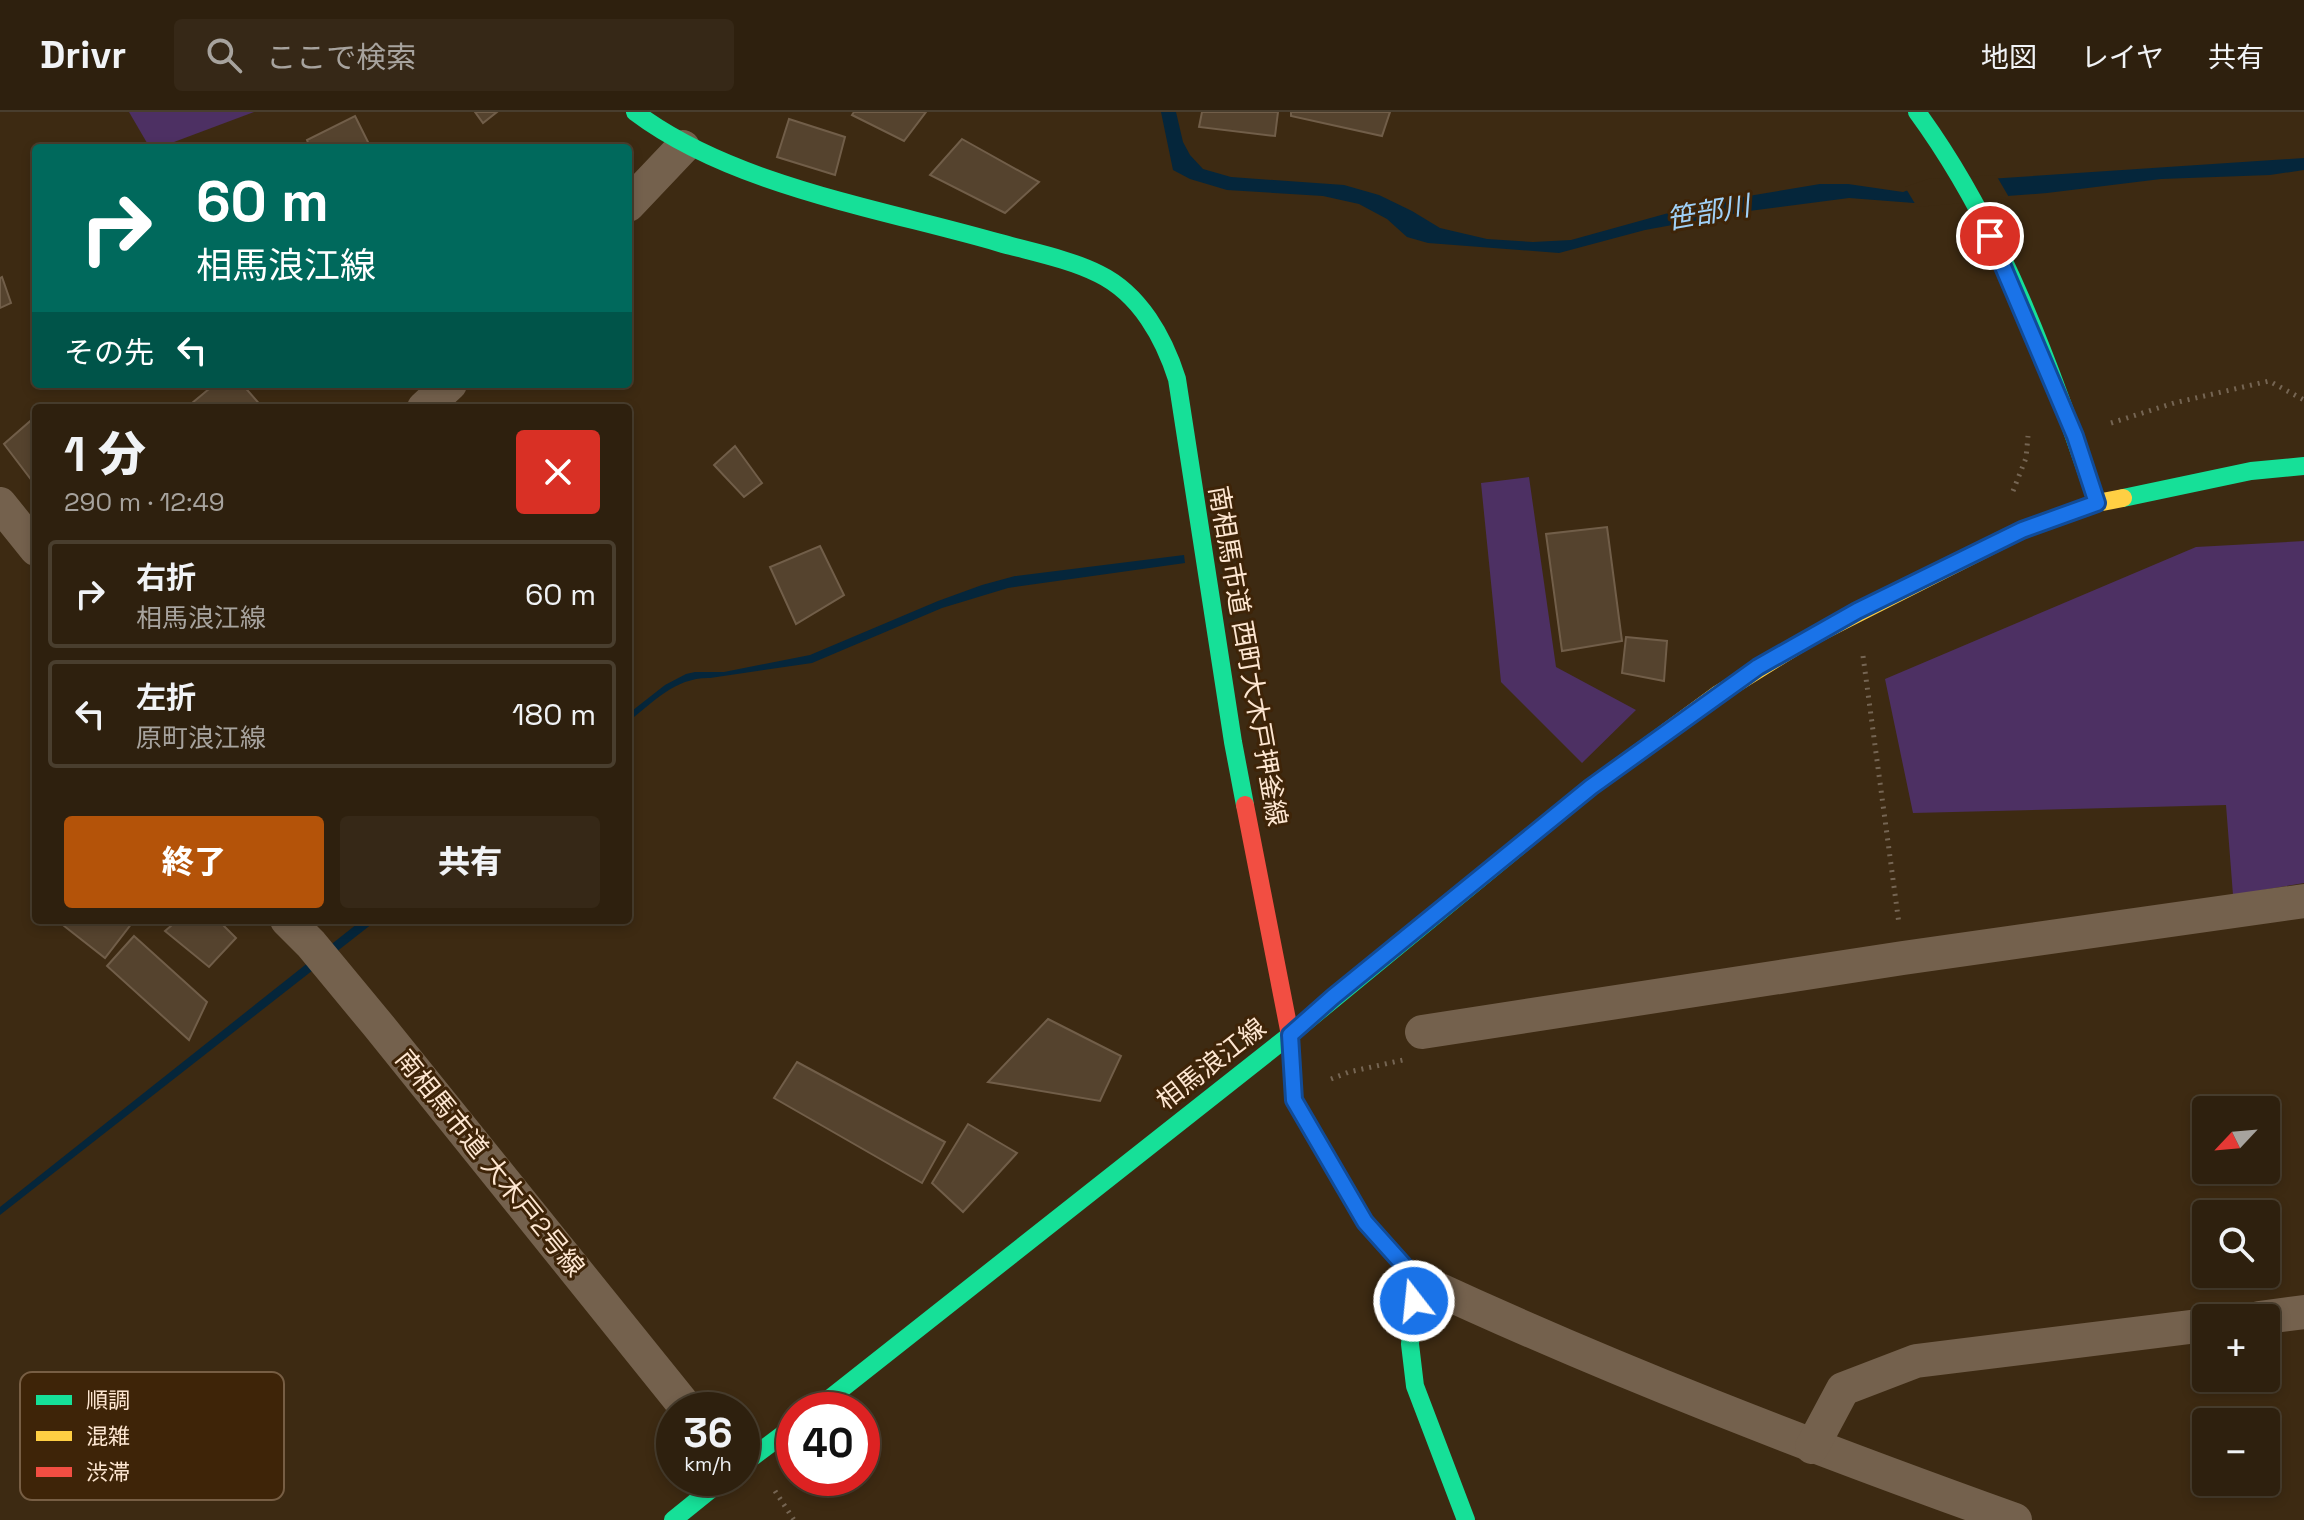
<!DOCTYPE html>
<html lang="ja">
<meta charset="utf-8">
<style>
:root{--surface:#2e200e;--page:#362817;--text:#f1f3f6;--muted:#a7a39e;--line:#493e2e;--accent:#b45309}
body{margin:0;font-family:"Space Grotesk","Noto Sans JP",sans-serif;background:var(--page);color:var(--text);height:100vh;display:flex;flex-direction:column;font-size:30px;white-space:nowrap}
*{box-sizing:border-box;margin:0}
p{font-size:26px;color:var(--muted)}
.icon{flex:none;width:44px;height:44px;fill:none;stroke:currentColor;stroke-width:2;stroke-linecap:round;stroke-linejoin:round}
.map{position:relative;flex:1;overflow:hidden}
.sheet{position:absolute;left:32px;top:292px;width:600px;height:520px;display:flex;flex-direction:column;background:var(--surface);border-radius:8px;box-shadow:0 4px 12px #0003,0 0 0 2px var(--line)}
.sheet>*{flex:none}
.hud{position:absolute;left:32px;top:32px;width:600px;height:244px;border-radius:8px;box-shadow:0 4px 12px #0003,0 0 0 2px var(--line);background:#00695c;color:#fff;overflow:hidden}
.needle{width:52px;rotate:244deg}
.controls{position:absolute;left:2192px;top:984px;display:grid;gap:16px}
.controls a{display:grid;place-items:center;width:88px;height:88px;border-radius:8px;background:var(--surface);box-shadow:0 4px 12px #0003,0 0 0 2px var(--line);font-size:40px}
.speed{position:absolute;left:656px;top:1280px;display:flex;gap:16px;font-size:40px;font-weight:700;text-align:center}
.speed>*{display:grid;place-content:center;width:104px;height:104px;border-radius:50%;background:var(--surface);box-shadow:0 4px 12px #0003,0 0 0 2px var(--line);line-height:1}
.speed small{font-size:20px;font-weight:400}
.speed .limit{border:12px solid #d22;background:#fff;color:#111}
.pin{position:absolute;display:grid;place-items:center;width:68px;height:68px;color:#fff;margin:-34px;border:4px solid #fff;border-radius:50%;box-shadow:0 2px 8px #0007}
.me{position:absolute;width:88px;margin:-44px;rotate:344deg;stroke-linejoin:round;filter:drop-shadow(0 0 6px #0008)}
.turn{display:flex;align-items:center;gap:28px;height:168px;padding:0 32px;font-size:36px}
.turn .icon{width:104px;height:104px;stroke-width:2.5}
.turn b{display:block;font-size:56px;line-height:68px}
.then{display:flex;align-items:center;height:76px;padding:0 32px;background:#0003;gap:16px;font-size:30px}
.round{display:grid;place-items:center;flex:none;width:84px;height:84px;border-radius:8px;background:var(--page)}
.summary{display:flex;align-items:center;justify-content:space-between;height:136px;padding:0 32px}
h1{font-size:48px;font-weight:800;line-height:60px}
.primary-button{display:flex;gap:16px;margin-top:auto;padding:16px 32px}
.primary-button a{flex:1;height:92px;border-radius:8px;background:var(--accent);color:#fff;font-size:32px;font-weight:800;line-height:92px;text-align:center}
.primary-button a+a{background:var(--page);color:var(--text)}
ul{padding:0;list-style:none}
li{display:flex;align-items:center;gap:24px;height:108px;margin:0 16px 12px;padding:0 16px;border:4px solid var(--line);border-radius:8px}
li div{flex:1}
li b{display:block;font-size:30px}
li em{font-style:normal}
header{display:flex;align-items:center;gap:48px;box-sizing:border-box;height:112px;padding:0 40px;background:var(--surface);border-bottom:2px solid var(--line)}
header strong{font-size:38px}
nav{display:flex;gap:44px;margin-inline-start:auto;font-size:28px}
.search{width:560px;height:72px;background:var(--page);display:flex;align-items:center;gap:20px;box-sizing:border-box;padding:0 28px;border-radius:8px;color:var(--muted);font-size:30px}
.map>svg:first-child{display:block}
.green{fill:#4d3063}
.water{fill:#05263b}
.pier{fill:#3d2a12}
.building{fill:#55432e;stroke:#715e49;stroke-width:2}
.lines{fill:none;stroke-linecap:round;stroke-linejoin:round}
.path{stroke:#756553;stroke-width:5;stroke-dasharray:2 6;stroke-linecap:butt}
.street{stroke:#74614d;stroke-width:34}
.fast{stroke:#16e098;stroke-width:18}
.slow{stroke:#ffcf43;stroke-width:18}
.jam{stroke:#f24e42;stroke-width:18}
.route-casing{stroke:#114b97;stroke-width:20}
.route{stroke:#1a73e8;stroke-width:14}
.labels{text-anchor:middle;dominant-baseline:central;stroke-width:6;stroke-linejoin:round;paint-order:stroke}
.street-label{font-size:26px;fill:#fde6d1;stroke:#3e2408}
.water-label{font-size:28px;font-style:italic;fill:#a0d1f8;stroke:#3e2408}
.key{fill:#3e2408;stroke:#775e44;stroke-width:2}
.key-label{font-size:22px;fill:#fde6d1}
</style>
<header>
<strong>Drivr</strong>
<div class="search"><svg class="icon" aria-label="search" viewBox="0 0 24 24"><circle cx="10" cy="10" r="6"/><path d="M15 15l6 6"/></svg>ここで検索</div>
<nav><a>地図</a><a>レイヤ</a><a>共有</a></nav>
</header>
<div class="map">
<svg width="2304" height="1408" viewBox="0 0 2304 1408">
<rect width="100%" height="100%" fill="#3d2a12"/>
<g class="green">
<polygon points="129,0 254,0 158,36 150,36"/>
<polygon points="1529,365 1556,555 1636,598 1582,651 1501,570 1481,371"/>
<polygon points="2304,429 2304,771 2233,783 2226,693 1913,701 1885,567 2196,435"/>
</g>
<g class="water">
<polygon points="1161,0 1176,0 1183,30 1190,43 1203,57 1231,65 1344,73 1379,83 1412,99 1440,116 1487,127 1533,130 1571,128 1701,92 1820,72 1848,72 1903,80 1928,71 2304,46 2304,58 2270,63 2161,67 2047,81 1914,91 1849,86 1749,99 1645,118 1559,141 1428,131 1407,125 1387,107 1359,92 1323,84 1227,78 1190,67 1173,58"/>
<path d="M1184,443L1185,451L1008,476L942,496L812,551L710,566C676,565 653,590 628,610V602L665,573L686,562L695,560H724L810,543L938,489L982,473L1015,464Z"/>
<polygon points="362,808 377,808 0,1103 0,1095"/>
</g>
<polygon class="pier" points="1996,63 2010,87 1917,95 1905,75 1928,67"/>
<g class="building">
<polygon points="475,0 497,0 483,11"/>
<polygon points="854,0 926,0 904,29 852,3"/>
<polygon points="1202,0 1278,0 1275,24 1199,15"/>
<polygon points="1291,0 1390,0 1382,24 1291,4"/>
<polygon points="355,4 371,36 310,36 307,28"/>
<polygon points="789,7 845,25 835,63 777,45"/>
<polygon points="962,27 1039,70 1005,101 930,63"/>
<polygon points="2,165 11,191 0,196 0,166"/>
<polygon points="215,272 242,272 263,296 186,296"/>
<polygon points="36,304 36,374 4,332"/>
<polygon points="735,334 762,371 744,385 714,353"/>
<polygon points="1607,415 1622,529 1562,539 1546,422"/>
<polygon points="820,434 844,483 796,512 770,455"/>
<polygon points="1626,525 1667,529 1664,569 1622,561"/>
<polygon points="61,808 127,808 132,811 105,846 59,810"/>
<polygon points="178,808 218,808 236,826 209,855 165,819"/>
<polygon points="134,824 207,890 189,928 107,854"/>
<polygon points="1048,907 1121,944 1100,989 988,970"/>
<polygon points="797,950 945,1030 922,1071 774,986"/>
<polygon points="968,1012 1017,1041 963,1100 932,1071"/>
</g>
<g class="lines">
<g class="path">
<polyline points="2111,311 2174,291 2269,269 2304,288"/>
<polyline points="2013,379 2026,346 2028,324"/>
<polyline points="1863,544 1899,812"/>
<polyline points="1331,967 1349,960 1403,948"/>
<polyline points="775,1379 794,1408"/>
</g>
<g class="street">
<polyline points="628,93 683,35"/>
<polyline points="424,296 450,272"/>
<polyline points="0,392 36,437"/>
<polyline points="287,808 311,832 378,913 688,1298"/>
<polyline points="1422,920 1903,846 2304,789"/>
<path d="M1416,1167C1611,1258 1812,1335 2015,1408"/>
<polyline points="2259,1206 2304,1200"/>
<polyline points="1812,1335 1843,1277 1916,1249 2206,1213"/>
</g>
<g class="fast">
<path d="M635,0C733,74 883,97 1000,131C1032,140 1069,147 1099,162C1140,182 1164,226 1177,267L1233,630L1245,693"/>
<path d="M1917,0C2002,116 2051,256 2097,391"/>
<polyline points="2123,386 2251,359 2304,354"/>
<polyline points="1346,1077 1365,1110 1416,1167 1410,1232 1415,1274 1466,1408"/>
<polyline points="815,1298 1290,923 1591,675 1668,619"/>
<polyline points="742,1353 794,1314"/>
<polyline points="673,1408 725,1366"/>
</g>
<polyline class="slow" points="1668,619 1717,583 1809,526 2022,418 2097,391 2123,386"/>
<polyline class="jam" points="1245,693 1290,923 1294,988 1346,1077"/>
</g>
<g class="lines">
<g class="route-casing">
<polyline id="route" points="1414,1189 1416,1167 1365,1110 1294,988 1290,923 1333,885 1591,675 1758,555 1857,499 2022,418 2097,391 2075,324 1990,124"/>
</g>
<use href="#route" class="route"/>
</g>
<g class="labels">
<g class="street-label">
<text transform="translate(1248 544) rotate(80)">南相馬市道 西町大木戸押釜線</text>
<text transform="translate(1211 952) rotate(-38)">相馬浪江線</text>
<text transform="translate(490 1051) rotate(51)">南相馬市道 大木戸2号線</text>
</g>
<g class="water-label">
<text transform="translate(1708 100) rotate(-10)">笹部川</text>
</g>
</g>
<rect x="20" y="1260" width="264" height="128" rx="12" class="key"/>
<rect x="36" y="1283" width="36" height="10" fill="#16e098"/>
<rect x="36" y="1319" width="36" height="10" fill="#ffcf43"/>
<rect x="36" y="1355" width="36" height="10" fill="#f24e42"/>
<g class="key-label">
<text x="86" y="1296">順調</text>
<text x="86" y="1332">混雑</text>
<text x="86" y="1368">渋滞</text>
</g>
</svg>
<div class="controls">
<a><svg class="needle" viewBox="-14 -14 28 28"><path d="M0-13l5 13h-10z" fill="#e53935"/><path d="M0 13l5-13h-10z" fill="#a7a39e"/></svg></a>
<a><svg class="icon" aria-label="search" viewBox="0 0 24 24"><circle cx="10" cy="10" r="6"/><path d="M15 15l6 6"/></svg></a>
<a>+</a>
<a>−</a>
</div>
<div class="speed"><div>36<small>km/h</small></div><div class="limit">40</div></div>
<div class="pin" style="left:1990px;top:124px;background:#d93025"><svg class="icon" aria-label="arrive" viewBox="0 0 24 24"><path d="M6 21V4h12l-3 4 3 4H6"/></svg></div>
<svg class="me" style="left:1414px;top:1189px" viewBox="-20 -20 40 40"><circle r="17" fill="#1a73e8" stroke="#fff" stroke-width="3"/><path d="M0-11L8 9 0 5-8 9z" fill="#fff"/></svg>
<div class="hud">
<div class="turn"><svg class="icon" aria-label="right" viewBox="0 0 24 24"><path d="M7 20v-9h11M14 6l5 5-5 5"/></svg><div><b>60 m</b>相馬浪江線</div></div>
<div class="then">その先<svg class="icon" aria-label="left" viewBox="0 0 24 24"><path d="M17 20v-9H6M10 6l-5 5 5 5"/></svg></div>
</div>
<section class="sheet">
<div class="summary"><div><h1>1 分</h1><p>290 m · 12:49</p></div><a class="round" style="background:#d93025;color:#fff"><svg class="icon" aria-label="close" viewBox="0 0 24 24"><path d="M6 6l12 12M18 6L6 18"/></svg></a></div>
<ul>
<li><svg class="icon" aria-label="right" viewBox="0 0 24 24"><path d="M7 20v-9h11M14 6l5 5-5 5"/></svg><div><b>右折</b><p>相馬浪江線</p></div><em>60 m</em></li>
<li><svg class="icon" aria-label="left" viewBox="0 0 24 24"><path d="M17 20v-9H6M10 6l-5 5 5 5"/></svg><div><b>左折</b><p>原町浪江線</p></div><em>180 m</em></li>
</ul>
<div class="primary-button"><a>終了</a><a>共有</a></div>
</section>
</div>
